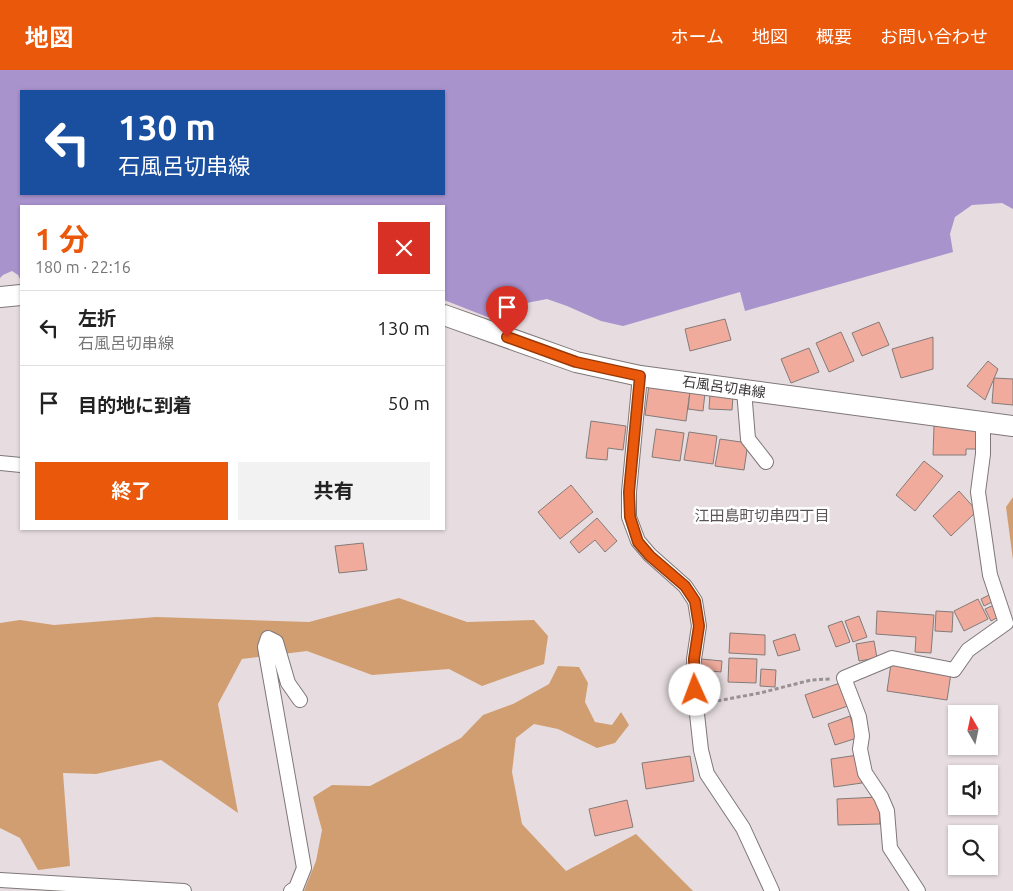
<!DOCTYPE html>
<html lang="ja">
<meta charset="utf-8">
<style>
:root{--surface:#fff;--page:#f2f2f2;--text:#222;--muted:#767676;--line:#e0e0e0;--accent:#ea580c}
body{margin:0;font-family:Ubuntu,"Noto Sans JP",sans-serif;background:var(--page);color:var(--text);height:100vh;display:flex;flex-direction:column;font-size:19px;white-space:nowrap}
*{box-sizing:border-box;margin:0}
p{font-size:16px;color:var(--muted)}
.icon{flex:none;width:28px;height:28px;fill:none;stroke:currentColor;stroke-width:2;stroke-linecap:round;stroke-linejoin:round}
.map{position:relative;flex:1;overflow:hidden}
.drawer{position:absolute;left:20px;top:135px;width:425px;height:325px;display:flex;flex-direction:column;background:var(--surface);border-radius:0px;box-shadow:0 1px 4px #0004}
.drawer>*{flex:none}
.top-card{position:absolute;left:20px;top:20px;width:425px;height:105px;border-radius:0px;box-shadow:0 1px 4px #0004;background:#1a4fa0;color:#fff;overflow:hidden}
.needle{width:32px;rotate:351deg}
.fabs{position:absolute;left:948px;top:635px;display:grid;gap:10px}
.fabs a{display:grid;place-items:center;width:50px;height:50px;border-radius:0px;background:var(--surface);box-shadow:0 1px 4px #0004;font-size:25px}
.pin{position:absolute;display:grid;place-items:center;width:42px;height:42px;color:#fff;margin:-51px -21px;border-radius:50% 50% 50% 0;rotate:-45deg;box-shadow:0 0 5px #0007}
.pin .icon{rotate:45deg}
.me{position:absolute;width:55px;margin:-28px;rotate:358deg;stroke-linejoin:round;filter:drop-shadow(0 0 4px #0008)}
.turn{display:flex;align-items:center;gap:18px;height:105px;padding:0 15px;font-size:22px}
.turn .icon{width:65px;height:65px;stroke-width:2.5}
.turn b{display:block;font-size:35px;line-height:42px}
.round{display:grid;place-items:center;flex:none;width:52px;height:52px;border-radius:0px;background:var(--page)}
.head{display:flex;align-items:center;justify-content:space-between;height:85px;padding:0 15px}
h1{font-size:30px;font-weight:700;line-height:38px;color:var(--accent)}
.action{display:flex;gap:10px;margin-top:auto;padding:10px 15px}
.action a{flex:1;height:58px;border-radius:0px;background:var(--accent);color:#fff;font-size:20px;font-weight:700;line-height:58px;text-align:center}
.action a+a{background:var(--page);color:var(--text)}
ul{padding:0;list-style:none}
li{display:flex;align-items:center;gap:15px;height:75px;padding:0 15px;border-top:1px solid var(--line)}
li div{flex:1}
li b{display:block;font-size:19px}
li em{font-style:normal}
header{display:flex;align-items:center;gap:30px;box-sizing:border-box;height:70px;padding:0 25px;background:var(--accent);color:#fff}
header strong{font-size:24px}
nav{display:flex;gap:28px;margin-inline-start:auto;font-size:18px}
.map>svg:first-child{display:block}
.forest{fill:#d19e71}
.water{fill:#a893cd;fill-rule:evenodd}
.building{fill:#f1ab9d;stroke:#837b79}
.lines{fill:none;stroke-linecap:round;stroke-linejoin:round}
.minor-casing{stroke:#7f7778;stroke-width:16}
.secondary-casing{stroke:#7f7778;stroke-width:22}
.path{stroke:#989193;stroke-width:3;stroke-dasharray:4 2.5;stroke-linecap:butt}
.minor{stroke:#fff;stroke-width:14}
.secondary{stroke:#fff;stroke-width:20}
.route-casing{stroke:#983908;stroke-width:12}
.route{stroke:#ea580c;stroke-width:9}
.labels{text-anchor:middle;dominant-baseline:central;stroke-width:5;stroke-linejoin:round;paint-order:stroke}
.street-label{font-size:14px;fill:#3c3839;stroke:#fff}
.neighbourhood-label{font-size:15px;fill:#5b5456;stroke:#fff}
</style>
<header>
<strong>地図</strong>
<nav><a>ホーム</a><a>地図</a><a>概要</a><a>お問い合わせ</a></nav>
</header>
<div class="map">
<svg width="1013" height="821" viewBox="0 0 1013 821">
<rect width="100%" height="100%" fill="#e7dde0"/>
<g class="forest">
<polygon points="1013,427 1013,490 1006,437"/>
<polygon points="399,528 467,552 534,550 548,566 544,594 482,616 449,599 372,605 307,581 242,589 218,634 238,743 161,690 96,704 63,703 70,796 38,800 20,768 0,758 0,553 20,550 54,555 156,547 309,552"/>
<polygon points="558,596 579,597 588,613 585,632 595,652 612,655 621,642 629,655 615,673 597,678 558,659 534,654 516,668 512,702 522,754 566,801 636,764 693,821 304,821 316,791 322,760 313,727 332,715 370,716 461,668 483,645 513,634 549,614"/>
</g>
<path class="water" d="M0,0H1013V139L1002,133L972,135L955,147L950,164L953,182L745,241L740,222L623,256L601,251L567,236L547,229L516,235L495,250L444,230V136H21V211L18,205L12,201L3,205L0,208ZM21,21H444V124H21Z"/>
<g class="building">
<polygon points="725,249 731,270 690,281 685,259"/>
<polygon points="879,252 889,275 862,286 852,263"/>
<polygon points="841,262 854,291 829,302 816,273"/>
<polygon points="933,267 933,299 901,308 892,279"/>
<polygon points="809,278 819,302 791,313 781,289"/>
<polygon points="988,291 998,299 985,330 967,316"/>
<polygon points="994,308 1013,309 1013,335 992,333"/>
<polygon points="649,315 690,321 686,351 645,345"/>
<polygon points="690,321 705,323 703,341 688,339"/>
<polygon points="710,324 733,326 732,340 709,339"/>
<polygon points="591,351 626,356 623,380 608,378 607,390 586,388"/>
<polygon points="934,356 978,357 977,379 966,379 966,385 933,385"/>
<polygon points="656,359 684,363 680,391 652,387"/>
<polygon points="689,362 717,366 713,394 684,390"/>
<polygon points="720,369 748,373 744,400 715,396"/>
<polygon points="924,391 943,406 915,441 896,425"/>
<polygon points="571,415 593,442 560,469 538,442"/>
<polygon points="959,421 977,441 951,466 933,446"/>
<polygon points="597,448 617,471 605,482 595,470 579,483 570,472"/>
<polygon points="363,473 367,500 339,503 335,476"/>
<polygon points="989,525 992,532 984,536 981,529"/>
<polygon points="978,529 988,549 964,561 954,541"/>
<polygon points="994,535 1000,546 991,551 985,539"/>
<polygon points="877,541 934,545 931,583 915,582 916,567 876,564"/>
<polygon points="936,541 953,542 952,562 935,561"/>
<polygon points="859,546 867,567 853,572 845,551"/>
<polygon points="842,551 850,572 836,577 828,556"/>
<polygon points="730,563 765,565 765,585 729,583"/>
<polygon points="795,564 800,580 778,586 773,571"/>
<polygon points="874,571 877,588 859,591 856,574"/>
<polygon points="729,588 757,589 756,613 728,612"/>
<polygon points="701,589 722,591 721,602 701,600"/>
<polygon points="891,594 951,603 947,630 887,621"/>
<polygon points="761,599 776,600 775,617 760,616"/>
<polygon points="840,613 848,636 813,648 805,625"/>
<polygon points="850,646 857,668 835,675 828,654"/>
<polygon points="858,685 862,713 834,717 831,689"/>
<polygon points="690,686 694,711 646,719 642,693"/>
<polygon points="879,727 880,754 838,755 837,729"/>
<polygon points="627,730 633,757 595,766 589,739"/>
</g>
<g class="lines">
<g class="minor-casing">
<g id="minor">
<polyline points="640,306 629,422 629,447 638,471 650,485 685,516 695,531 699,556 694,589 696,635 701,680 707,704 743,758 772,821"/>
<polyline points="744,320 748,369 766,392"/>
<polyline points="0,393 21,395"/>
<polyline points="0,810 184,821"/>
<polyline points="291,821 296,818 304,798 265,577 268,568 276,572 288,613 300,630"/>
<polyline points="918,821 890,778 887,741 881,727 865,703 860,679 862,666 859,647 844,608 892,588 954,600 968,580 1006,553 990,505 978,422 983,384 983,353"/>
</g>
</g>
<g class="secondary-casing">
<g id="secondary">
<polyline points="0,227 21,225"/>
<polyline points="444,245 576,292 640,306 1013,356"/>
</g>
</g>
<polyline class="path" points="711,632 760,623 811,610 830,609"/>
<use href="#minor" class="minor"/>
<use href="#secondary" class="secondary"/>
</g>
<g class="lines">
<g class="route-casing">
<polyline id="route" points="507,267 576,292 640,306 629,422 630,447 638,472 650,486 685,516 695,531 699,556 694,589 695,620"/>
</g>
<use href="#route" class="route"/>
</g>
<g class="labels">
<g class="street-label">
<text transform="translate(724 317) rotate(8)">石風呂切串線</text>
</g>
<g class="neighbourhood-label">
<text x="762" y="445">江田島町切串四丁目</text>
</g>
</g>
</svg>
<div class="fabs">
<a><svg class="needle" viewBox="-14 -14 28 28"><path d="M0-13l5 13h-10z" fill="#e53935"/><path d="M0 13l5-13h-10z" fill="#767676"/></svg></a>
<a><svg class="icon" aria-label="sound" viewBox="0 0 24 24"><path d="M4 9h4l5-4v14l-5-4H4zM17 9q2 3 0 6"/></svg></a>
<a><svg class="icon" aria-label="search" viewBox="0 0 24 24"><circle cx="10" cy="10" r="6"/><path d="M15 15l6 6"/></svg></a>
</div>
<div class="pin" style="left:507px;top:267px;background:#d93025"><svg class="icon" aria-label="arrive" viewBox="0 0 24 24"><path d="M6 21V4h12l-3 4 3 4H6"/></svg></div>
<svg class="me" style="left:695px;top:620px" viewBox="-20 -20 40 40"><circle r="19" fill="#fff"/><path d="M0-13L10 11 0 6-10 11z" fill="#ea580c"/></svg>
<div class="top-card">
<div class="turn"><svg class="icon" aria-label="left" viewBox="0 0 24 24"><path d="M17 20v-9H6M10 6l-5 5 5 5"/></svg><div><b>130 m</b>石風呂切串線</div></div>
</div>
<section class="drawer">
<div class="head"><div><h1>1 分</h1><p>180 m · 22:16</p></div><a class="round" style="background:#d93025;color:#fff"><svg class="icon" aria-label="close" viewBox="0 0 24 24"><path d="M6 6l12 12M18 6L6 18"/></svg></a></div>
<ul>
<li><svg class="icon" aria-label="left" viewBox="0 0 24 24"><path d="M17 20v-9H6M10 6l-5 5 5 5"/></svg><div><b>左折</b><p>石風呂切串線</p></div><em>130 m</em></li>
<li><svg class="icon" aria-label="arrive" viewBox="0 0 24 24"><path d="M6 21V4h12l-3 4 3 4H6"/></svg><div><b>目的地に到着</b></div><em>50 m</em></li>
</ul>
<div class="action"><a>終了</a><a>共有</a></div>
</section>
</div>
